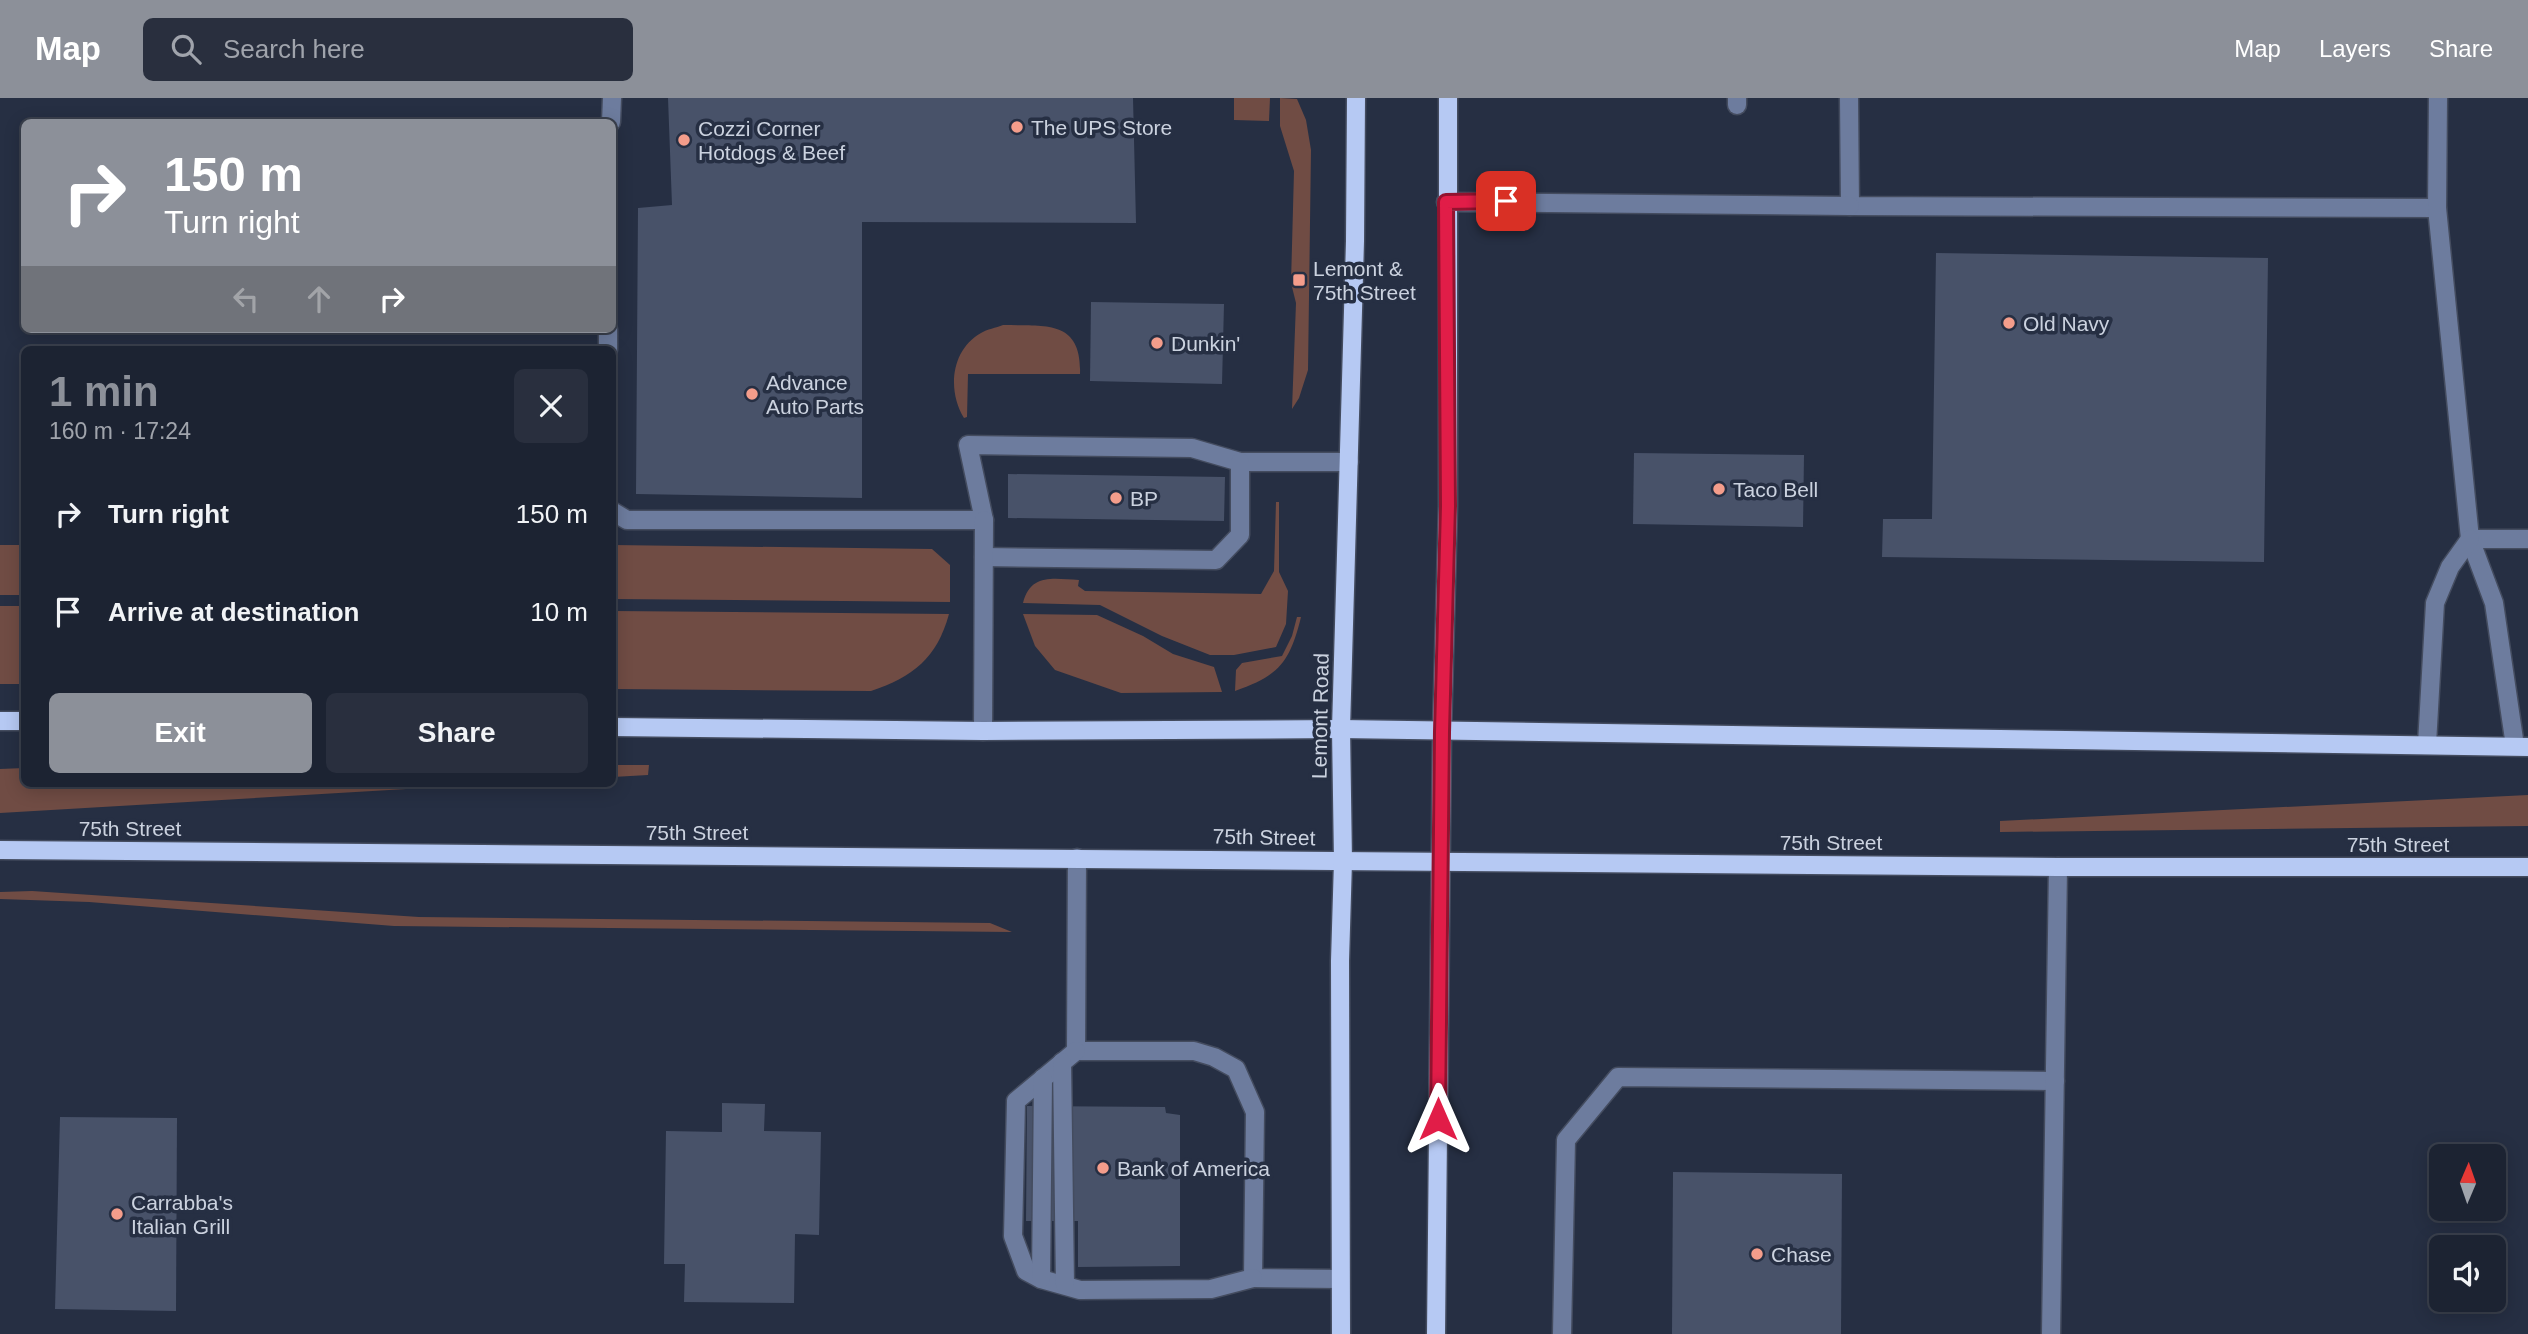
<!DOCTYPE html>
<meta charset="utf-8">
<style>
:root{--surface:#1c2332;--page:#292f3e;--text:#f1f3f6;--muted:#a0a4ac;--line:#3a404d;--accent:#8c9099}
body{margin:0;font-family:Arial,sans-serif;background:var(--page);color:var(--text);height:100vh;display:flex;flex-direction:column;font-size:26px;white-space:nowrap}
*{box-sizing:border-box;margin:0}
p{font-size:23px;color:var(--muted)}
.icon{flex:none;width:38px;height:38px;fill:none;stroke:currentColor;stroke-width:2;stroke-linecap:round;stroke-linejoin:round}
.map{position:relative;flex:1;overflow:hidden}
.drawer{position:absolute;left:21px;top:248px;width:595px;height:441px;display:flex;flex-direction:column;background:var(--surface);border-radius:10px;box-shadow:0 4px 18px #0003,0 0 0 2px var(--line)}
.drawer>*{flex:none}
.banner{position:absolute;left:21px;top:21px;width:595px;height:214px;border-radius:10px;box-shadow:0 4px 18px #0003,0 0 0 2px var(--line);background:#8c9099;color:#fff;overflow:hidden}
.needle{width:46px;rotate:2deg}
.controls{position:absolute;left:2429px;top:1046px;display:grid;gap:14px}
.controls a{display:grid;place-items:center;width:77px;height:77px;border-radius:10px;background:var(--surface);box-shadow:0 4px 18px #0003,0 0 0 2px var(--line);font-size:35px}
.pin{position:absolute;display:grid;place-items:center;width:60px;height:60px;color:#fff;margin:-30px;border-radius:14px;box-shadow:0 4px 10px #0006}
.me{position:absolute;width:77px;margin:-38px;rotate:0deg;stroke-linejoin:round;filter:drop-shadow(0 0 5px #0008)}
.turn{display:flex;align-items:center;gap:24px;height:147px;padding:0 28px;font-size:32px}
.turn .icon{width:91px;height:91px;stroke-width:2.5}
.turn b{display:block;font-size:49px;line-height:60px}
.lanes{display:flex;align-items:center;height:66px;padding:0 28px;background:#0003;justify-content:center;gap:35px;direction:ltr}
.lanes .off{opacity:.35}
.round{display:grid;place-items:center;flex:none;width:74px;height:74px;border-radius:10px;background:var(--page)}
.headline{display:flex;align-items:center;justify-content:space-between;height:119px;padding:0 28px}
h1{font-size:42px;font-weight:800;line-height:52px;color:var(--accent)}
.cta{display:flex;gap:14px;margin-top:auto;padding:14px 28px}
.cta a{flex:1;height:80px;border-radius:10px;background:var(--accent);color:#fff;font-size:28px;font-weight:800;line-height:80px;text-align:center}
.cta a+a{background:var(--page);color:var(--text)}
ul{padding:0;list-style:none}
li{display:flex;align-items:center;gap:21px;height:98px;padding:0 28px}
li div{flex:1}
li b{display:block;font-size:26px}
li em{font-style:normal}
header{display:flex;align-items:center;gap:42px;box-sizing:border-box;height:98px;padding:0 35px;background:var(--accent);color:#fff}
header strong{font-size:33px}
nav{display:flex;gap:38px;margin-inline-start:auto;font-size:24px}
.search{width:490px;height:63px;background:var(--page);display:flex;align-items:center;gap:18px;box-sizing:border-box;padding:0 24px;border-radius:10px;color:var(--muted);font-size:26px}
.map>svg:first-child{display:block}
.green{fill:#704c44}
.building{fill:#485269}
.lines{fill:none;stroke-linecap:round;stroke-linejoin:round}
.minor-casing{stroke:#444c5f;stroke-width:21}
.major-casing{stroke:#444c5f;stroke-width:21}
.minor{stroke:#6d7c9e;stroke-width:18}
.major{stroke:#b6c9f3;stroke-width:18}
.route-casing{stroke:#92132f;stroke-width:18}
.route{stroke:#e11d48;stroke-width:12}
.poi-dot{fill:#f49d8b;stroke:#262f43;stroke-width:2.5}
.labels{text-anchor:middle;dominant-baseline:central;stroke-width:7;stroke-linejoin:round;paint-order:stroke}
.poi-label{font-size:21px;fill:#cbd2df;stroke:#262f43;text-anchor:start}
.street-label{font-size:21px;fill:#cbd2df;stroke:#262f43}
</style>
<header>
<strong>Map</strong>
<div class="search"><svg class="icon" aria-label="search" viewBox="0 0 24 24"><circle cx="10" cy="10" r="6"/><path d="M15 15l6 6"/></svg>Search here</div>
<nav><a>Map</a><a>Layers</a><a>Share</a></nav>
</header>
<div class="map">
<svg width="2528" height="1236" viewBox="0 0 2528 1236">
<rect width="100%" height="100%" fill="#262f43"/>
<g class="green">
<polygon points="1234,0 1270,0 1269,23 1234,22"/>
<polygon points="1280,0 1297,1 1306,22 1311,52 1308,272 1299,300 1292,311 1296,205 1291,185 1294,73 1280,28"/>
<path d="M1003,227C1045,228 1082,221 1080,276H968L967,319L964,320C947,292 951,252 981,235C987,231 996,230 1003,227Z"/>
<path d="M1276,404H1279V474L1288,493L1286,526L1276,549L1234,557H1210L1162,538L1100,507L1023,505C1031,475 1053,481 1079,482L1078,488L1085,493L1261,496L1274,473Z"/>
<rect x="0" y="447" width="24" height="50"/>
<polygon points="613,447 932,451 950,467 950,504 613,501"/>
<rect x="0" y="508" width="24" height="78"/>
<path d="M613,513L949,516C937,560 913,579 871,593L613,591Z"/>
<polygon points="1023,516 1097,517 1143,538 1173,556 1214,569 1222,594 1121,595 1055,572 1035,548"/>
<path d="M1297,519H1301C1290,564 1279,578 1235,593L1236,572L1242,565L1282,558L1292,538Z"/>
<polygon points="613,667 649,667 648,677 613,679"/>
<polygon points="24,670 24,686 491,686 0,715 0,671"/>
<polygon points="2528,697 2528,728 2000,734 2000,723"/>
<polygon points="32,793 419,819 990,825 1012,834 394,828 89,804 0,801 0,794"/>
</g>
<g class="building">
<polygon points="668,0 1133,0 1136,125 862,124 862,400 636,396 638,110 672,107"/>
<polygon points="1936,155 2268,160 2264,464 1882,459 1883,421 1932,421"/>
<polygon points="1091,204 1224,206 1222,286 1090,283"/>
<polygon points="1634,355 1804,357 1803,429 1633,426"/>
<polygon points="1008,376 1225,379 1224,423 1008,420"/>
<polygon points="722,1005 765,1006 764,1033 821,1034 819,1137 795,1136 794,1205 684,1204 685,1166 664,1166 666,1033 722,1034"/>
<polygon points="1027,1008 1165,1009 1166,1015 1180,1017 1180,1168 1078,1169 1078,1123 1026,1123"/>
<polygon points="60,1019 177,1020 176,1213 55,1211"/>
<polygon points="1673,1074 1842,1076 1841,1236 1672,1236"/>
</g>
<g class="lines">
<g class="minor-casing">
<g id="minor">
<polyline points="1849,0 1850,108 2437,110"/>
<polyline points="2438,0 2437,110 2470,441 2494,505 2515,648"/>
<polyline points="1737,7 1737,0"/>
<polyline points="611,24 612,0"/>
<polyline points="1446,104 1850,108"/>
<polyline points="608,252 608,231"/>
<polyline points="612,413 627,422 984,422 968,347 1192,350 1240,364 1349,364"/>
<polyline points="2470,441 2528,441"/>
<polyline points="984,459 1216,462 1240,437 1240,364"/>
<polyline points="983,633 984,422"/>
<polyline points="2427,646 2435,505 2450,469 2470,441"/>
<polyline points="1077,760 1076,953 1194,953 1214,959 1236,971 1255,1014 1253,1180 1340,1181"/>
<polyline points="1076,953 1016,1003 1013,1138 1026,1173 1041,1181 1080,1192 1211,1191 1253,1180"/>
<polyline points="1062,964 1065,1187"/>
<polyline points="1041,1181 1043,980"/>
<polyline points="1562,1236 1566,1042 1618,979 2055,983"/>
<polyline points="2051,1236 2058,769"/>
</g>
</g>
<g class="major-casing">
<g id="major">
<polyline points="0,623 24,623"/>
<polyline points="612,629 983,633 1341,631 2528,649"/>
<polyline points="0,752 2058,769 2528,769"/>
<polyline points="1341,1236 1340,863 1343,763 1341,631 1355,143 1356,0"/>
<polyline points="1436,1236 1442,634 1448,408 1448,0"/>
</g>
</g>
<use href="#minor" class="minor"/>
<use href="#major" class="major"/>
</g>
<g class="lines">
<g class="route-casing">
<polyline id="route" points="1438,1021 1442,634 1448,408 1446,104 1506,103"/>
</g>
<use href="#route" class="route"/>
</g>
<g class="poi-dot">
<circle cx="1017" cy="29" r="7"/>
<circle cx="684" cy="42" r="7"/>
<rect x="1292" y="175" width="14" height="14" rx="3.5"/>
<circle cx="2009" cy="225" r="7"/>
<circle cx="1157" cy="245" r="7"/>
<circle cx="752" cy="296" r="7"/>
<circle cx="1719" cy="391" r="7"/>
<circle cx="1116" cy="400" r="7"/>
<circle cx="1103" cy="1070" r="7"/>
<circle cx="117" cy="1116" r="7"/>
<circle cx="1757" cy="1156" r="7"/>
</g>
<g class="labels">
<g class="poi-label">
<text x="1031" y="29">The UPS Store</text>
<text x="698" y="30">Cozzi Corner<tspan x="698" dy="24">Hotdogs &amp; Beef</tspan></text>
<text x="1313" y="170">Lemont &amp;<tspan x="1313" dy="24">75th Street</tspan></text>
<text x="2023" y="225">Old Navy</text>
<text x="1171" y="245">Dunkin'</text>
<text x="766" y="284">Advance<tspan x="766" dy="24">Auto Parts</tspan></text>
<text x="1733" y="391">Taco Bell</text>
<text x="1130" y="400">BP</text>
<text x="1117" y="1070">Bank of America</text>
<text x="131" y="1104">Carrabba's<tspan x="131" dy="24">Italian Grill</tspan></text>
<text x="1771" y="1156">Chase</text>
</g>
<g class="street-label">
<text transform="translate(1320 618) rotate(-89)">Lemont Road</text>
<text x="130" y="730">75th Street</text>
<text x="697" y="734">75th Street</text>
<text transform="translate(1264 739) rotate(1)">75th Street</text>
<text x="1831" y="744">75th Street</text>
<text x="2398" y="746">75th Street</text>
</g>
</g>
</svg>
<div class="controls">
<a><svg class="needle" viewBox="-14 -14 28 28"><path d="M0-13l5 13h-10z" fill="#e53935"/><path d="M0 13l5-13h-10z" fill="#a0a4ac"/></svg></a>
<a><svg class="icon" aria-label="sound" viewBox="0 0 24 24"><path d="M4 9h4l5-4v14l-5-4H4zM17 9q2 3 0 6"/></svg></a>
</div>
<div class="pin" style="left:1506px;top:103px;background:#d93025"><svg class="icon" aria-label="arrive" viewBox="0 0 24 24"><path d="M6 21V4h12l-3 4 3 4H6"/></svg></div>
<svg class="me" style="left:1438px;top:1021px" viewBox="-20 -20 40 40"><path d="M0-17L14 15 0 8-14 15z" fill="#e11d48" stroke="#fff" stroke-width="4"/></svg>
<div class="banner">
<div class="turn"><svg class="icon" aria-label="right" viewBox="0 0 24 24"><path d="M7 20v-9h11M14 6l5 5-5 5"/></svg><div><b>150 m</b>Turn right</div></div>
<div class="lanes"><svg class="icon off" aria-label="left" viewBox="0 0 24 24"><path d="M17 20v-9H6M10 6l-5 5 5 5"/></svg><svg class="icon off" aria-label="ahead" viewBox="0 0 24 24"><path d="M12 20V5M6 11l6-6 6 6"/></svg><svg class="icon" aria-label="right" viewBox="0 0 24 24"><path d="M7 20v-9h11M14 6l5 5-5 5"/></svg></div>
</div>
<section class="drawer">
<div class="headline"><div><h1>1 min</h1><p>160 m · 17:24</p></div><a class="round"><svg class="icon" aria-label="close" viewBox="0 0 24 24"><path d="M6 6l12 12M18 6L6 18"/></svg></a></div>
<ul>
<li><svg class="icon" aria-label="right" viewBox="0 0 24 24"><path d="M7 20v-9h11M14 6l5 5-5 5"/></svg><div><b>Turn right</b></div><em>150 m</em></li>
<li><svg class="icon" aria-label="arrive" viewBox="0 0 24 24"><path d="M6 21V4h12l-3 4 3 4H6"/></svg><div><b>Arrive at destination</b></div><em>10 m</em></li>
</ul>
<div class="cta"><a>Exit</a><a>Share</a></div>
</section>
</div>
